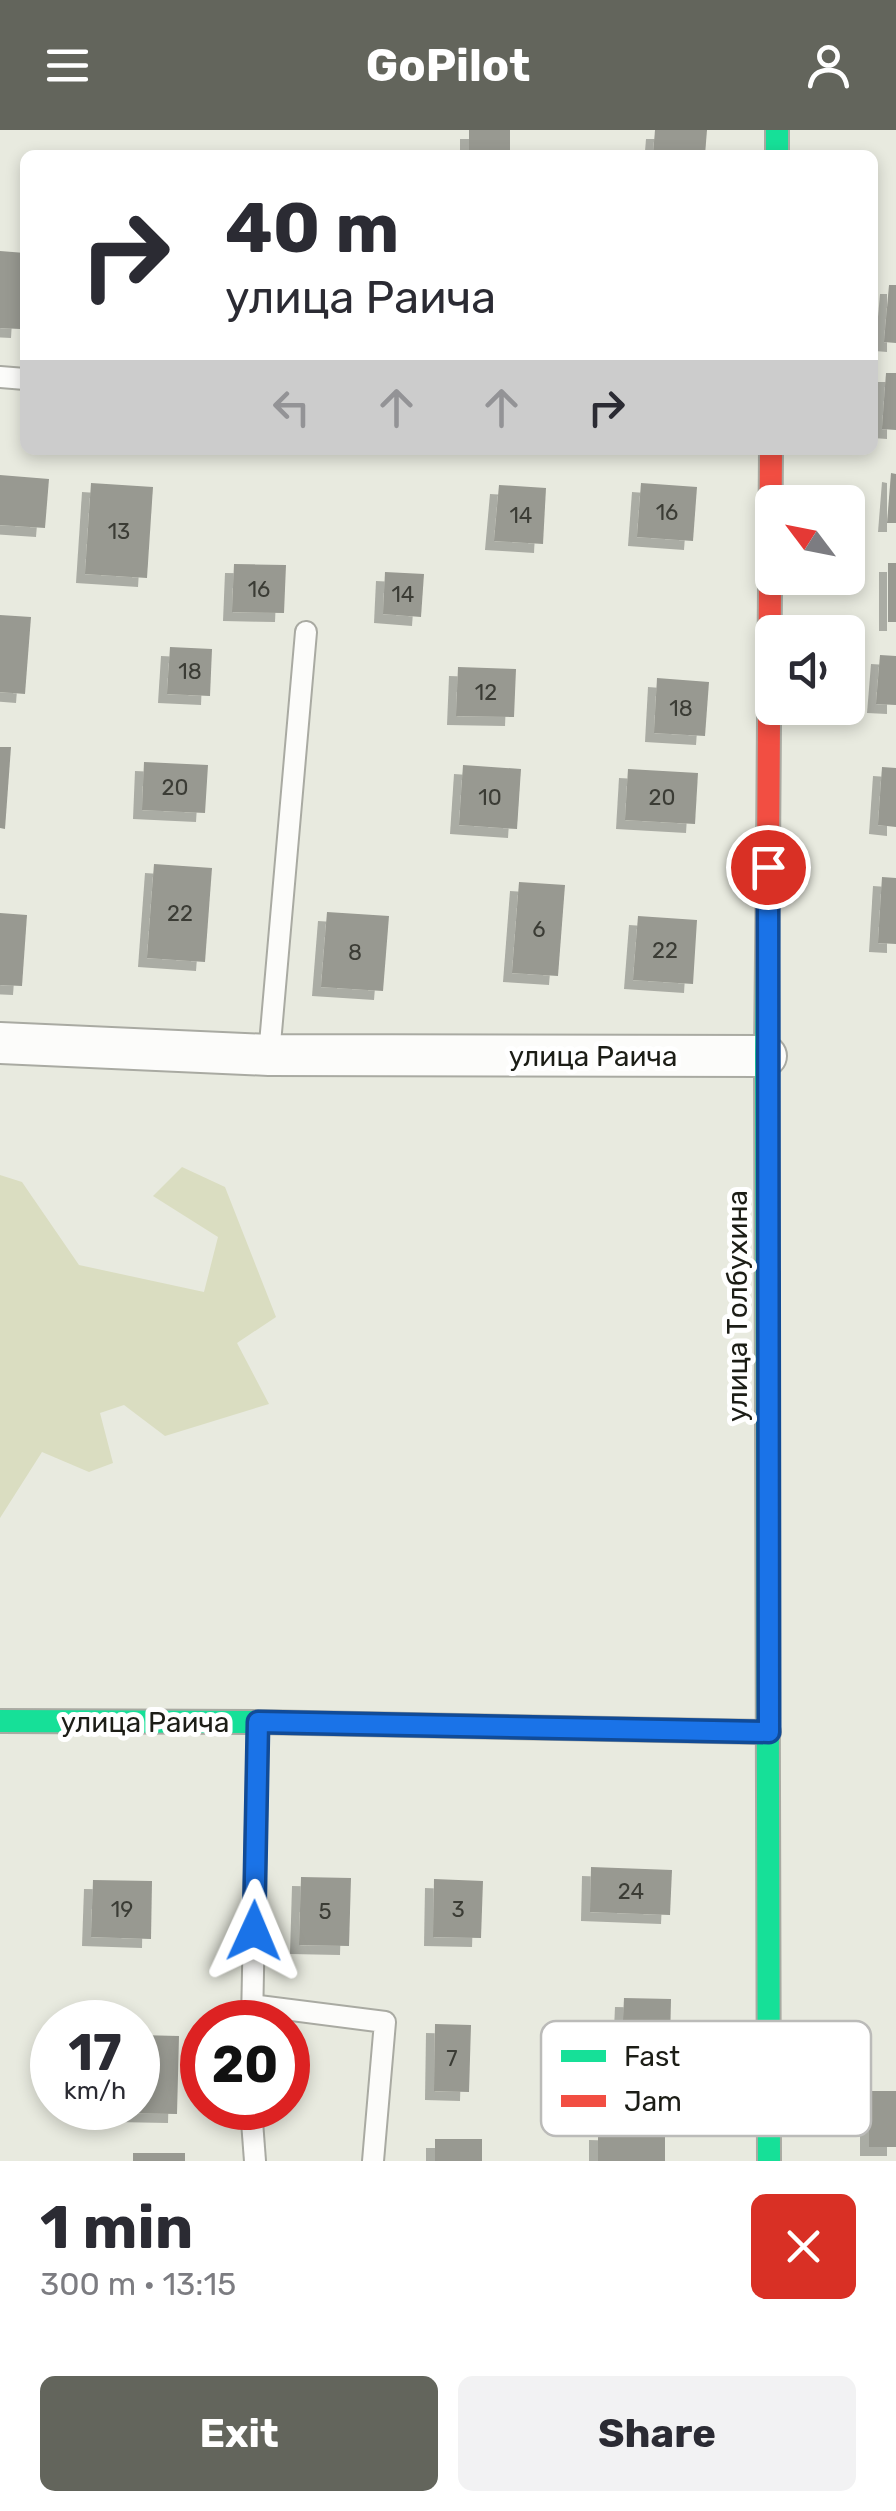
<!DOCTYPE html>
<meta charset="utf-8">
<style>
:root{--surface:#fff;--page:#f2f2f3;--text:#2b2b33;--muted:#7c7c81;--accent:#63655c}
body{margin:0;font-family:Rubik,sans-serif;background:var(--page);color:var(--text);height:100vh;display:flex;flex-direction:column;font-size:38px;white-space:nowrap}
*{box-sizing:border-box;margin:0}
p{font-size:32px;color:var(--muted)}
.icon{flex:none;width:55px;height:55px;fill:none;stroke:currentColor;stroke-width:2;stroke-linecap:round;stroke-linejoin:round}
.map{position:relative;height:2031px;overflow:hidden}
.side{display:flex;flex-direction:column;background:var(--surface);flex:1}
.side>*{flex:none}
.guide{position:absolute;left:20px;top:20px;width:858px;height:305px;border-radius:15px;box-shadow:0 5px 15px #0003;background:#fff;color:var(--text);overflow:hidden}
.needle{width:65px;rotate:302deg}
.tools{position:absolute;left:755px;top:355px;display:grid;gap:20px}
.tools a{display:grid;place-items:center;width:110px;height:110px;border-radius:15px;background:var(--surface);box-shadow:0 5px 15px #0003;font-size:50px}
.speed{position:absolute;left:30px;top:1870px;display:flex;gap:20px;font-size:50px;font-weight:700;text-align:center}
.speed>*{display:grid;place-content:center;width:130px;height:130px;border-radius:50%;background:var(--surface);box-shadow:0 5px 15px #0003;line-height:1}
.speed small{font-size:25px;font-weight:400}
.speed .limit{border:15px solid #d22;background:#fff;color:#111}
.pin{position:absolute;display:grid;place-items:center;width:85px;height:85px;color:#fff;margin:-42px;border:5px solid #fff;border-radius:50%;box-shadow:0 2px 10px #0007}
.me{position:absolute;width:110px;margin:-55px;rotate:1deg;stroke-linejoin:round;filter:drop-shadow(0 0 8px #0008)}
.turn{display:flex;align-items:center;gap:35px;height:210px;padding:0 40px;font-size:45px}
.turn .icon{width:130px;height:130px;stroke-width:2.5}
.turn b{display:block;font-size:70px;line-height:85px}
.lanes{display:flex;align-items:center;height:95px;padding:0 40px;background:#0003;justify-content:center;gap:50px;direction:ltr}
.lanes .off{opacity:.35}
.round{display:grid;place-items:center;flex:none;width:105px;height:105px;border-radius:15px;background:var(--page)}
.overview{display:flex;align-items:center;justify-content:space-between;height:170px;padding:0 40px}
h1{font-size:60px;font-weight:700;line-height:75px}
.button{display:flex;gap:20px;margin-top:auto;padding:20px 40px}
.button a{flex:1;height:115px;border-radius:15px;background:var(--accent);color:#fff;font-size:40px;font-weight:700;line-height:115px;text-align:center}
.button a+a{background:var(--page);color:var(--text)}
header{display:flex;justify-content:space-between;align-items:center;height:130px;padding:0 40px;background:var(--accent);color:#fff;font-size:45px;font-weight:700}
.map>svg:first-child{display:block}
.green{fill:#daddc1}
.building{fill:#989991;filter:url(#shadow)}
.lines{fill:none;stroke-linecap:round;stroke-linejoin:round}
.lane-casing{stroke:#a9aaa2;stroke-width:24}
.street-casing{stroke:#a9aaa2;stroke-width:44}
.fast-casing{stroke:#a9aaa2;stroke-width:26}
.jam-casing{stroke:#a9aaa2;stroke-width:26}
.lane{stroke:#fcfcfa;stroke-width:20}
.street{stroke:#fcfcfa;stroke-width:40}
.fast{stroke:#16e098;stroke-width:22}
.jam{stroke:#f24e42;stroke-width:22}
.route-casing{stroke:#114b97;stroke-width:25}
.route{stroke:#1a73e8;stroke-width:18}
.labels{text-anchor:middle;dominant-baseline:central;stroke-width:10;stroke-linejoin:round;paint-order:stroke}
.number-label{font-size:22px;fill:#3b3c35}
.street-label{font-size:28px;fill:#1c1d16;stroke:#fff}
.key{fill:#fff;stroke:#bbbbb9;stroke-width:2.5}
.key-label{font-size:28px;fill:#1c1d16}
</style>
<header><svg class="icon" aria-label="menu" viewBox="0 0 24 24"><path d="M4 6h16M4 12h16M4 18h16"/></svg>GoPilot<svg class="icon" aria-label="person" viewBox="0 0 24 24"><circle cx="12" cy="8" r="4"/><path d="M4 21q1-7 8-7t8 7"/></svg></header>
<div class="map">
<svg width="896" height="2031" viewBox="0 0 896 2031">
<defs>
<filter id="shadow"><feDropShadow dx="-9" dy="9" stdDeviation="0" flood-color="#0004"/></filter>
</defs>
<rect width="100%" height="100%" fill="#e8eadf"/>
<polygon class="green" points="182,1037 225,1057 276,1187 237,1213 269,1274 165,1306 124,1275 100,1283 113,1333 89,1342 42,1322 0,1388 0,1045 22,1052 79,1135 204,1162 218,1107 153,1066"/>
<g class="building">
<rect x="469" y="0" width="41" height="25"/>
<polygon points="655,0 707,0 705,25 653,25"/>
<polygon points="0,121 25,123 20,199 0,198"/>
<polygon points="889,155 896,155 896,213 884,212"/>
<polygon points="886,243 896,243 896,300 882,299"/>
<polygon points="891,343 896,344 896,393 887,393"/>
<polygon points="0,345 49,349 45,398 0,395"/>
<polygon points="91,353 153,357 147,448 85,444"/>
<polygon points="641,353 697,357 693,411 637,407"/>
<polygon points="499,355 546,358 543,414 494,411"/>
<rect x="888" y="433" width="8" height="59"/>
<polygon points="234,434 286,435 284,483 232,482"/>
<polygon points="385,442 424,444 421,487 383,484"/>
<polygon points="0,485 31,487 25,564 0,562"/>
<polygon points="170,517 212,519 210,566 167,564"/>
<polygon points="880,525 896,526 896,575 876,574"/>
<polygon points="458,537 516,539 514,587 456,586"/>
<polygon points="657,548 709,552 705,606 654,603"/>
<polygon points="0,617 11,617 5,699 0,698"/>
<polygon points="144,632 208,635 205,683 142,680"/>
<polygon points="463,635 521,639 517,699 459,695"/>
<polygon points="882,637 896,638 896,697 878,695"/>
<polygon points="628,639 698,643 695,694 625,690"/>
<polygon points="154,734 212,738 205,832 147,828"/>
<polygon points="882,747 896,748 896,814 878,813"/>
<polygon points="519,752 565,755 558,846 512,843"/>
<polygon points="327,782 389,786 383,861 321,857"/>
<polygon points="0,783 27,785 22,856 0,855"/>
<polygon points="638,786 697,790 693,854 633,850"/>
<polygon points="591,1737 672,1740 670,1785 590,1782"/>
<polygon points="301,1747 351,1748 349,1816 299,1815"/>
<polygon points="434,1749 483,1751 481,1808 433,1807"/>
<polygon points="93,1750 152,1751 151,1809 91,1807"/>
<polygon points="624,1868 671,1869 670,1914 622,1913"/>
<polygon points="435,1894 471,1895 469,1962 434,1961"/>
<polygon points="138,1905 179,1906 177,1984 124,1983 124,1978 138,1978"/>
<rect x="869" y="1961" width="27" height="56"/>
<polygon points="598,2001 665,2003 665,2031 598,2031"/>
<rect x="435" y="2009" width="47" height="22"/>
<rect x="133" y="2023" width="52" height="8"/>
</g>
<g class="lines">
<g class="lane-casing">
<g id="lane">
<polyline points="0,247 25,249"/>
<polyline points="269,925 306,502"/>
<polyline points="252,1875 385,1892 373,2031"/>
<polyline points="252,1892 258,1594"/>
<polyline points="251,1978 255,2031"/>
</g>
</g>
<g class="street-casing">
<polyline id="street" points="0,913 269,925 766,926"/>
</g>
<g class="fast-casing">
<g id="fast">
<polyline points="777,0 777,25"/>
<polyline points="768,726 766,926 769,2031"/>
<polyline points="0,1591 258,1592 769,1602"/>
</g>
</g>
<g class="jam-casing">
<polyline id="jam" points="768,726 771,320"/>
</g>
<use href="#lane" class="lane"/>
<use href="#street" class="street"/>
<use href="#fast" class="fast"/>
<use href="#jam" class="jam"/>
</g>
<g class="lines">
<g class="route-casing">
<polyline id="route" points="254,1801 258,1592 769,1602 768,737"/>
</g>
<use href="#route" class="route"/>
</g>
<g class="labels">
<g class="number-label">
<text x="667" y="382">16</text>
<text x="521" y="385">14</text>
<text x="119" y="401">13</text>
<text x="259" y="459">16</text>
<text x="403" y="464">14</text>
<text x="190" y="541">18</text>
<text x="486" y="562">12</text>
<text x="681" y="578">18</text>
<text x="175" y="657">20</text>
<text x="490" y="667">10</text>
<text x="662" y="667">20</text>
<text x="180" y="783">22</text>
<text x="539" y="799">6</text>
<text x="665" y="820">22</text>
<text x="355" y="822">8</text>
<text x="631" y="1761">24</text>
<text x="122" y="1779">19</text>
<text x="458" y="1779">3</text>
<text x="325" y="1781">5</text>
<text x="452" y="1928">7</text>
</g>
<g class="street-label">
<text x="593" y="926">улица Раича</text>
<text transform="translate(737 1176) rotate(-90)">улица Толбухина</text>
<text x="145" y="1592">улица Раича</text>
</g>
</g>
<rect x="541" y="1891" width="330" height="115" rx="15" class="key"/>
<rect x="561" y="1920" width="45" height="12" fill="#16e098"/>
<rect x="561" y="1965" width="45" height="12" fill="#f24e42"/>
<g class="key-label">
<text x="624" y="1936">Fast</text>
<text x="624" y="1981">Jam</text>
</g>
</svg>
<div class="tools">
<a><svg class="needle" viewBox="-14 -14 28 28"><path d="M0-13l5 13h-10z" fill="#e53935"/><path d="M0 13l5-13h-10z" fill="#7c7c81"/></svg></a>
<a><svg class="icon" aria-label="sound" viewBox="0 0 24 24"><path d="M4 9h4l5-4v14l-5-4H4zM17 9q2 3 0 6"/></svg></a>
</div>
<div class="speed"><div>17<small>km/h</small></div><div class="limit">20</div></div>
<div class="pin" style="left:768px;top:737px;background:#d93025"><svg class="icon" aria-label="arrive" viewBox="0 0 24 24"><path d="M6 21V4h12l-3 4 3 4H6"/></svg></div>
<svg class="me" style="left:254px;top:1801px" viewBox="-20 -20 40 40"><path d="M0-17L14 15 0 8-14 15z" fill="#1a73e8" stroke="#fff" stroke-width="4"/></svg>
<div class="guide">
<div class="turn"><svg class="icon" aria-label="right" viewBox="0 0 24 24"><path d="M7 20v-9h11M14 6l5 5-5 5"/></svg><div><b>40 m</b>улица Раича</div></div>
<div class="lanes"><svg class="icon off" aria-label="left" viewBox="0 0 24 24"><path d="M17 20v-9H6M10 6l-5 5 5 5"/></svg><svg class="icon off" aria-label="ahead" viewBox="0 0 24 24"><path d="M12 20V5M6 11l6-6 6 6"/></svg><svg class="icon off" aria-label="ahead" viewBox="0 0 24 24"><path d="M12 20V5M6 11l6-6 6 6"/></svg><svg class="icon" aria-label="right" viewBox="0 0 24 24"><path d="M7 20v-9h11M14 6l5 5-5 5"/></svg></div>
</div>
</div>
<section class="side">
<div class="overview"><div><h1>1 min</h1><p>300 m · 13:15</p></div><a class="round" style="background:#d93025;color:#fff"><svg class="icon" aria-label="close" viewBox="0 0 24 24"><path d="M6 6l12 12M18 6L6 18"/></svg></a></div>
<div class="button"><a>Exit</a><a>Share</a></div>
</section>
